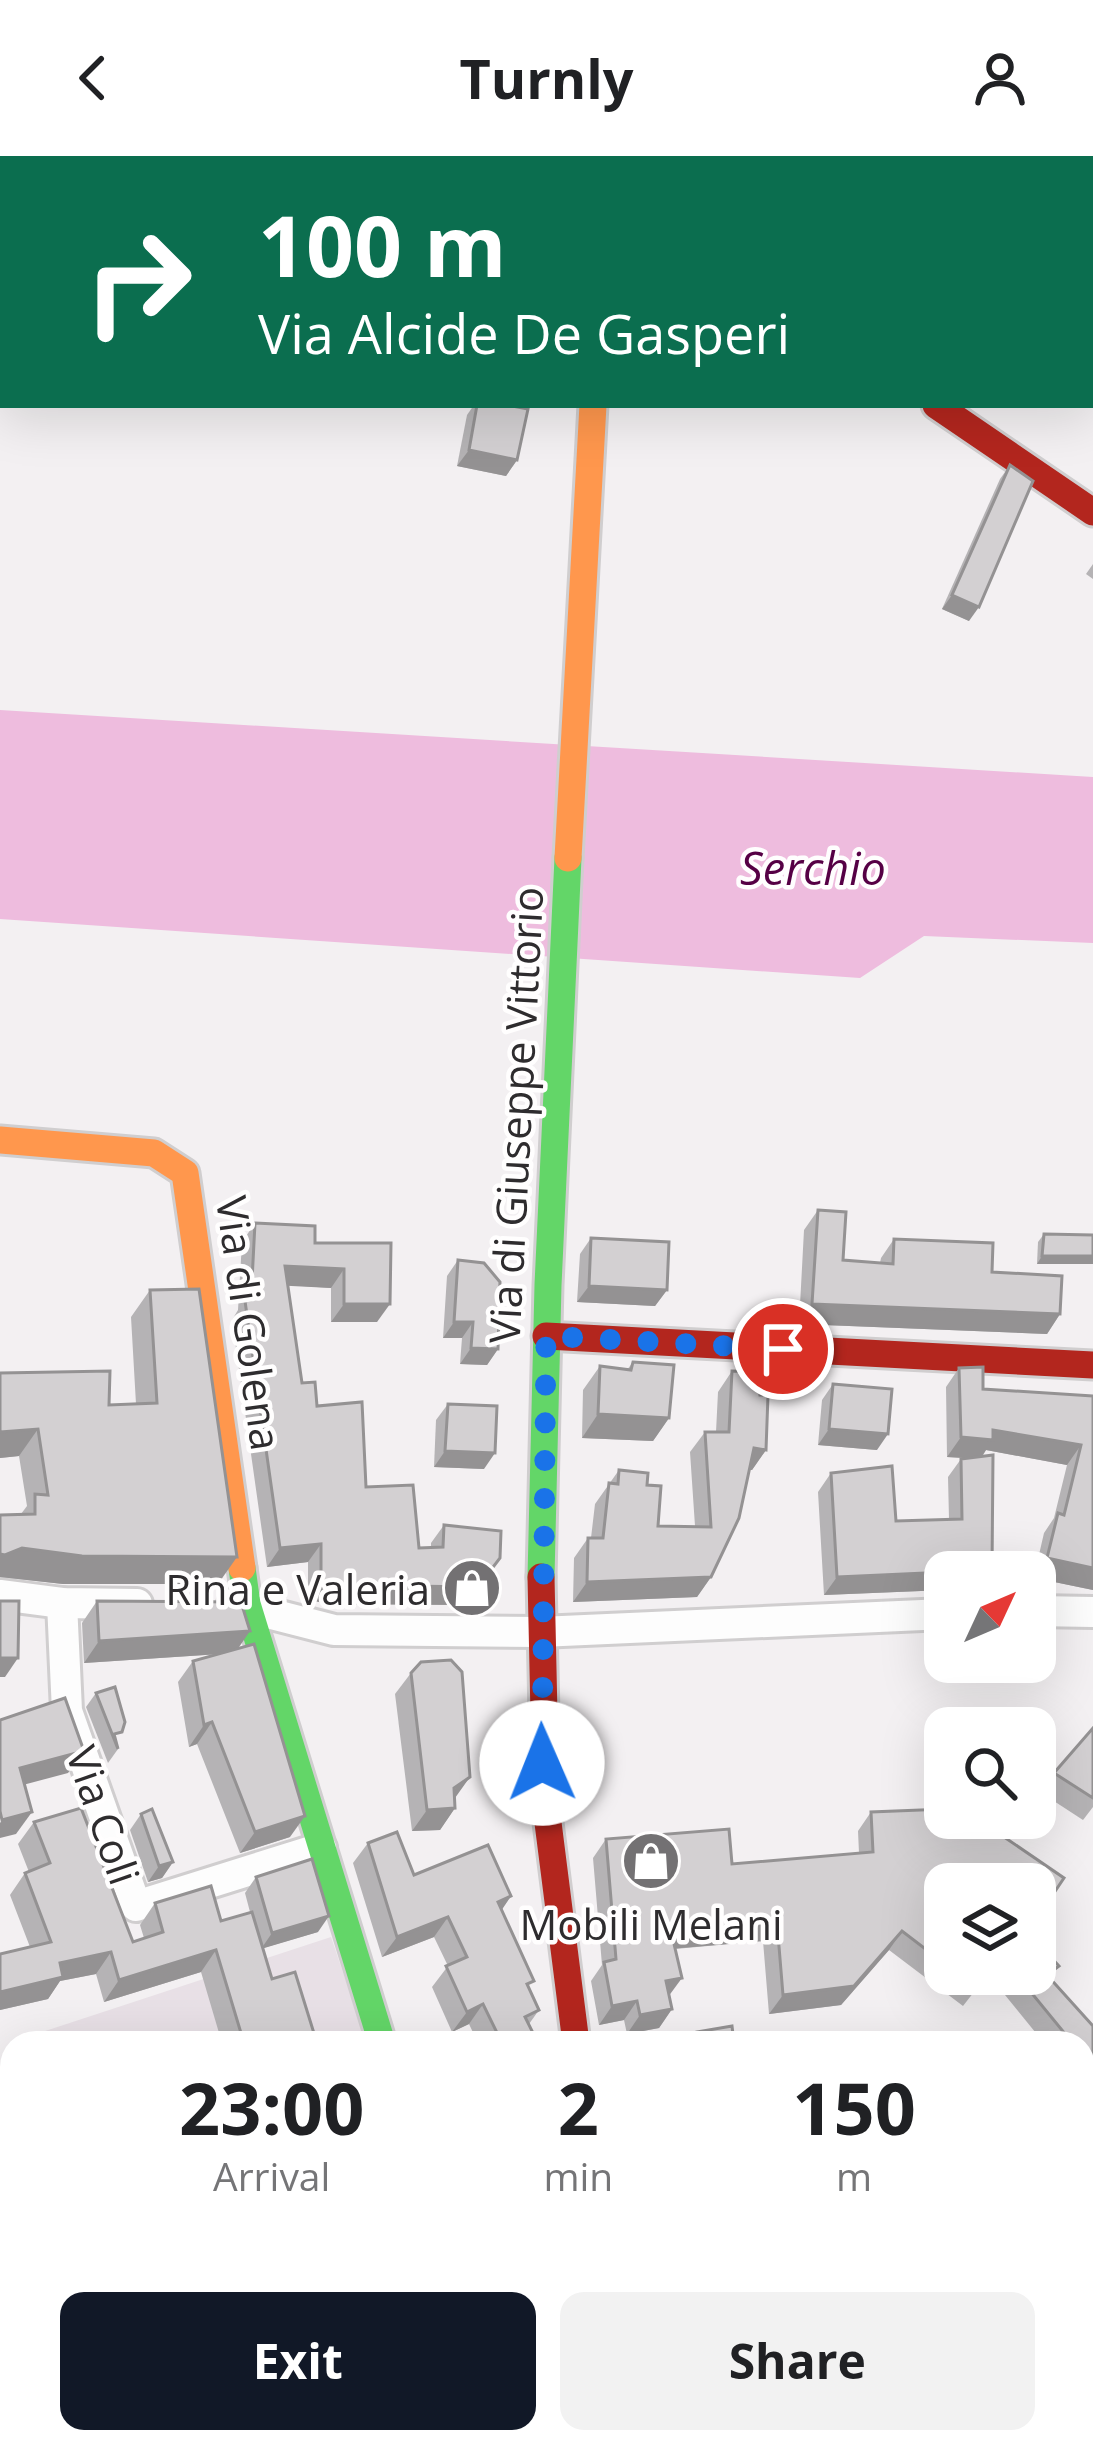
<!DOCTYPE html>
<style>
:root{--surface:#fff;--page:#f2f2f2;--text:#202124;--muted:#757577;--accent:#111827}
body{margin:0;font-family:"Open Sans",sans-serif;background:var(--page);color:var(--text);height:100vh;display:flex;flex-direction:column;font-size:45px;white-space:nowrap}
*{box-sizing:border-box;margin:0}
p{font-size:39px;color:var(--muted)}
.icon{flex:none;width:66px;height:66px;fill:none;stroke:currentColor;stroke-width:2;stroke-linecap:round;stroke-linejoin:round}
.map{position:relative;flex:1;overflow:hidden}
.details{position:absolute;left:0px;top:1875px;width:1095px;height:423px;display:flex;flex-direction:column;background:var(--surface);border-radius:36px 36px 0 0;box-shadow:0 12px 48px #0002}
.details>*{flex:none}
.guide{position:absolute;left:0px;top:0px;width:1095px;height:252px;box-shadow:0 12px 48px #0002;background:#0b6e4f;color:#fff;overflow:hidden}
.needle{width:78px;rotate:46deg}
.buttons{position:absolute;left:924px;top:1395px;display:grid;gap:24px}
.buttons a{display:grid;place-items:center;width:132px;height:132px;border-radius:24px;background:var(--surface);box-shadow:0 12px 48px #0002;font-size:60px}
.pin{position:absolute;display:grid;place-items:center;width:102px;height:102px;color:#fff;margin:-51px;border:6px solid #fff;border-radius:50%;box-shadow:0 3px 12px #0007}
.me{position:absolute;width:132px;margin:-66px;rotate:359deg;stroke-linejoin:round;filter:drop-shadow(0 0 9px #0008)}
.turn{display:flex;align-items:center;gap:42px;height:252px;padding:0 60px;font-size:54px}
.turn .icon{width:156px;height:156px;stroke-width:2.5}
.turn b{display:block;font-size:84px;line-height:102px}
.eta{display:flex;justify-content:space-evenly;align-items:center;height:204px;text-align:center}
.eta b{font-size:72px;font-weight:700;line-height:84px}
.primary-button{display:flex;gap:24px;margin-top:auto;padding:24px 60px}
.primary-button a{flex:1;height:138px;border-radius:24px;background:var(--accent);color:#fff;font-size:48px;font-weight:700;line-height:138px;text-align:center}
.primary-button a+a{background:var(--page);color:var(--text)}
header{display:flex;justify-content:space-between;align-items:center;height:156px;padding:0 60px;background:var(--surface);font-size:54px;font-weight:700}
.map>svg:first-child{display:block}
.built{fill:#e8e0e6}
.green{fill:#f8e2f0}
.water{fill:#eebcde}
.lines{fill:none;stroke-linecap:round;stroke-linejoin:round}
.street-casing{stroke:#d0cecf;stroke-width:36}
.fast-casing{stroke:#d0cecf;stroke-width:33}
.slow-casing{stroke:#d0cecf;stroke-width:33}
.jam-casing{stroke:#d0cecf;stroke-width:33}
.street{stroke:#fdfdfd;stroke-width:30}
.fast{stroke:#63d668;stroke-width:27}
.slow{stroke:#ff974d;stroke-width:27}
.jam{stroke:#b3261e;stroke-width:27}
.wall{fill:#b5b3b5}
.shaded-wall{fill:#949293}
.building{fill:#d3d0d2;stroke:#949293;stroke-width:3}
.route{stroke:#1a73e8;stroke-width:21;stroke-dasharray:0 37.8}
.labels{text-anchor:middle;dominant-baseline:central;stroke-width:9;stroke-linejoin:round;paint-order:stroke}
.street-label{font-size:42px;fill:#2e2c2e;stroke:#fffefe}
.poi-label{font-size:42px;fill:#2e2c2e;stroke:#fffefe;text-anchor:end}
.water-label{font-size:45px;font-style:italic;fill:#560045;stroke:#fffefe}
</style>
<header><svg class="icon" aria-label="back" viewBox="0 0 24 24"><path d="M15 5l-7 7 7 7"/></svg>Turnly<svg class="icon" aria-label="person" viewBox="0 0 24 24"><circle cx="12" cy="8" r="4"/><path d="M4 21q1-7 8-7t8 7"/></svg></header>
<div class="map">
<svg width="1093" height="2296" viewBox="0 0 1093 2296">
<rect width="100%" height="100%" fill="#f3f0f2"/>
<g class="built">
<polygon points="331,1781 367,1887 33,1887 30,1880"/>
<polygon points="137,2286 475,2286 479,2296 139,2296"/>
</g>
<polygon class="green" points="1093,2128 1093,2296 879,2296 891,2286 1083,2286 1083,2135"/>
<polygon class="water" points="0,554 1093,621 1093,787 924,780 860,822 0,763"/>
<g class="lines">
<g class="street-casing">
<g id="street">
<polyline points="0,1439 62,1447 137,1448"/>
<polyline points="62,1447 67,1555 136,1750 321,1692"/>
<polyline points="233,1448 334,1474 540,1476 945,1458"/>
<polyline points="1035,1455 1093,1456"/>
<polyline points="1083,2110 1093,2103"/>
<polyline points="0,2127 12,2123"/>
<polyline points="508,2286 512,2296"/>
<polyline points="823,2296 837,2286"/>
</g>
</g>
<g class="fast-casing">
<g id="fast">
<polyline points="395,0 403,3"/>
<polyline points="242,1412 247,1448 382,1887"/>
<polyline points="541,1421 548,1129 568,702"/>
</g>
</g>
<g class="slow-casing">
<g id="slow">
<polyline points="568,702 593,249"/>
<polyline points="0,984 154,997 185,1017 242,1412"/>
<polyline points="674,2286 677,2296"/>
</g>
</g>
<g class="jam-casing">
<g id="jam">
<polyline points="936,249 1093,356"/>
<polyline points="546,1180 1093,1209"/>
<polyline points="541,1421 546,1651 576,1887"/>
</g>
</g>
<use href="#street" class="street"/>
<use href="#fast" class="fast"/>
<use href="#slow" class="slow"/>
<use href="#jam" class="jam"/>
</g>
<g class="wall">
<polygon points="474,249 507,249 517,304 506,320 457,310 467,259"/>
<polygon points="1010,309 969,465 942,453 1000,323"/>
<polygon points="1093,408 1093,423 1086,418"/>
<polygon points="818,1054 843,1104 880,1107 881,1102 894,1083 992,1116 1060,1158 1047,1178 799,1168 804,1074"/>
<polygon points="255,1067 315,1087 391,1087 377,1166 331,1166 331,1132 288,1129 302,1227 366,1331 419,1392 431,1392 431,1387 444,1369 500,1402 465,1449 326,1448 308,1443 308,1406 267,1411 232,1164 238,1154 242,1086"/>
<polygon points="1044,1078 1093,1108 1037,1108 1038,1086"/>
<polygon points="591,1082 667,1134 655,1150 577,1146 580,1098"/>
<polygon points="458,1104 498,1193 487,1209 460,1208 462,1182 443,1182 447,1120"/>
<polygon points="150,1134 218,1428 63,1428 0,1421 0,1359 21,1358 27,1350 19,1300 0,1302 0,1217 109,1249 136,1248 131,1161"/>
<polygon points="633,1206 669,1262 653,1285 582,1282 583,1234 600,1210 627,1214"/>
<polygon points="959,1212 983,1233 1093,1240 1093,1434 1035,1422 1035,1416 1044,1377 1054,1362 1067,1309 986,1294 982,1301 945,1416 945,1434 824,1439 818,1336 831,1317 896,1365 949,1363 948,1321 961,1303 966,1302 947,1301 946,1231"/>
<polygon points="732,1215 766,1294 752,1314 749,1314 711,1421 697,1441 573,1446 574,1402 588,1382 591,1382 595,1348 619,1314 647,1329 658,1370 695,1370 690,1296 705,1276 716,1276 718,1236"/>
<polygon points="833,1228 877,1294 818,1289 822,1244"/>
<polygon points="448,1248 484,1313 434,1311 436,1264"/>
<polygon points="97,1445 238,1493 290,1681 240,1697 197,1588 189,1591 178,1526 193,1505 220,1498 84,1507 82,1467"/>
<polygon points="411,1517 455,1643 455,1652 440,1674 412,1675 395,1538"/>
<polygon points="96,1537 118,1593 108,1607 86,1551"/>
<polygon points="1093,1572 1093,1651 1083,1664 1040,1636 1054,1617"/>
<polygon points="871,1656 945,1728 945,1818 988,1818 963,1850 889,1794 841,1849 769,1858 763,1785 675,1793 669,1839 672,1853 659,1872 627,1878 624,1864 599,1869 591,1825 602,1809 593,1702 606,1683 732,1708 859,1697 858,1675"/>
<polygon points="141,1658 173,1706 162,1722 148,1726 130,1674"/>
<polygon points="34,1666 133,1786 144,1782 140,1769 155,1747 221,1765 250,1756 245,1737 256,1721 318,1776 263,1792 272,1823 317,1887 222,1887 201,1816 104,1846 96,1818 60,1825 48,1843 0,1854 0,1798 30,1791 10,1739 25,1717 29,1716 18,1688"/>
<polygon points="368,1687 414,1719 511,1740 501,1754 529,1832 539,1854 529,1868 538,1887 478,1887 469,1868 452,1876 432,1831 448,1810 434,1781 382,1801 353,1707"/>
<polygon points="988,1818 1035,1818 1050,1822 1083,1887 1044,1887"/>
<polygon points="697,1876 734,1887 689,1887"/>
<polygon points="1093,1921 1093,2073 1087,1969 1083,1963 1083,1926"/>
<polygon points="151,2286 198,2286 199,2296 153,2296"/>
<polygon points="360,2286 454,2286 457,2294 456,2296 363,2296"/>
<polygon points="568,2286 632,2286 634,2292 666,2296 571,2296"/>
</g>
<g class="shaded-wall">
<polygon points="469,294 517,304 506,320 457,310"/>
<polygon points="952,439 979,451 969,465 942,453"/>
<polygon points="1042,1100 1093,1100 1093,1108 1037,1108"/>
<polygon points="285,1110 344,1113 331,1132 272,1129"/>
<polygon points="589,1130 667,1134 655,1150 577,1146"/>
<polygon points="344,1148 390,1148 377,1166 331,1166"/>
<polygon points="812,1148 1060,1158 1047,1178 799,1168"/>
<polygon points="454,1166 473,1166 462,1182 443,1182"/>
<polygon points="471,1192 498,1193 487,1209 460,1208"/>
<polygon points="598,1258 669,1262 653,1285 582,1282"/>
<polygon points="38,1273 19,1300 0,1302 0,1276"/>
<polygon points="829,1273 888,1278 877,1294 818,1289"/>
<polygon points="993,1274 1081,1289 1067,1309 986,1294 980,1303 947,1301 961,1281"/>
<polygon points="754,1292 766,1294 752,1314 740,1312"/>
<polygon points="445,1295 495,1297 484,1313 434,1311"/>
<polygon points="321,1388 308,1406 267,1411 280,1392"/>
<polygon points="22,1392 237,1401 218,1428 63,1428 0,1421 0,1398"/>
<polygon points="500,1402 465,1449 326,1448 308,1443 321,1425"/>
<polygon points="1047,1402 1093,1412 1093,1434 1035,1422"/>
<polygon points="992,1414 990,1416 945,1416 945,1434 824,1439 837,1421"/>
<polygon points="711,1421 697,1441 573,1446 587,1426"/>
<polygon points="250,1475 235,1497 84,1507 99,1485"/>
<polygon points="0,1502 18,1502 5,1521 0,1521"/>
<polygon points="212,1566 197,1588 189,1591 204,1569"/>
<polygon points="84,1595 68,1617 4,1634 20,1612"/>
<polygon points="470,1621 455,1642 455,1652 440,1674 412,1675 427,1654"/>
<polygon points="32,1656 16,1678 0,1682 0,1667 2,1664"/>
<polygon points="305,1660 290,1681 240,1697 255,1676"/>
<polygon points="173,1706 162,1722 148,1726 159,1710"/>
<polygon points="511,1740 497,1761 498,1746"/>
<polygon points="329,1760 318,1776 261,1793 272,1777"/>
<polygon points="448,1761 434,1781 382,1801 397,1781"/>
<polygon points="777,1766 763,1785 658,1794 671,1775"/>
<polygon points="902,1775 889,1794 841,1849 769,1858 783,1839"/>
<polygon points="216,1794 201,1816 104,1846 119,1824"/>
<polygon points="111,1796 96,1818 60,1825 48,1843 0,1854 0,1836 60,1807"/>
<polygon points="682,1822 668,1841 666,1825"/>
<polygon points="637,1845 624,1864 599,1869 612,1850"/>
<polygon points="483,1848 469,1868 452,1876 467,1856"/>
<polygon points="672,1853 659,1872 627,1878 640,1859"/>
<polygon points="1093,1899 1093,1906 1083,1915 1083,1908"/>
<polygon points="1093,2064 1093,2073 1083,2081 1083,2072"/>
</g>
<g class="building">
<polygon points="43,0 75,0 72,3 41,3"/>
<polygon points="196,0 371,0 378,3 194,3"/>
<polygon points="1092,108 1093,109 1093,177 1092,176"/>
<polygon points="477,249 507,249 528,253 517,304 469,294"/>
<polygon points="1010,309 1033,325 979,451 952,439"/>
<polygon points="818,1054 846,1056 843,1104 893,1108 894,1083 993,1087 992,1116 1062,1120 1060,1158 812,1148"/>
<polygon points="255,1067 315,1070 315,1087 391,1087 390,1148 344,1148 344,1113 285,1110 302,1227 315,1226 317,1250 362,1246 366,1331 413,1329 419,1392 443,1391 444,1369 501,1375 500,1402 478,1431 339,1429 321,1425 321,1388 280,1392 245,1145 251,1144"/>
<polygon points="1044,1078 1093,1079 1093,1100 1042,1100"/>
<polygon points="591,1082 669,1086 667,1134 589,1130"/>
<polygon points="458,1104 484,1107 500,1126 498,1193 471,1192 473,1166 454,1166"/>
<polygon points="199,1133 237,1401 82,1400 22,1392 5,1399 0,1398 0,1359 35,1358 35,1338 48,1339 38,1273 0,1276 0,1217 110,1215 109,1249 157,1247 150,1134"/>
<polygon points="633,1206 674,1209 669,1262 598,1258 600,1210 631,1214"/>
<polygon points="983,1211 983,1233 1093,1240 1093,1412 1047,1402 1058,1357 1064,1359 1081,1289 993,1274 993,1284 961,1281 959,1212"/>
<polygon points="732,1215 758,1216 760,1239 768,1239 766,1294 754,1292 739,1362 711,1421 587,1426 588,1382 603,1382 609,1327 618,1328 619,1314 648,1317 647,1329 661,1330 658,1370 711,1371 705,1276 729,1276"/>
<polygon points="833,1228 892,1233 888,1278 829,1273"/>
<polygon points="448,1248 497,1250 495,1297 445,1295"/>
<polygon points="993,1299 992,1414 837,1421 831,1317 892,1310 896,1365 962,1363 961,1303"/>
<polygon points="0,1445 19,1445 18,1502 0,1502"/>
<polygon points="97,1445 241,1446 250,1475 99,1485"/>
<polygon points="254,1488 305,1660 255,1676 212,1566 204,1569 193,1505"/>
<polygon points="451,1504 462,1516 470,1621 454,1632 455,1652 427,1654 411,1517 421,1506"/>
<polygon points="115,1531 125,1566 122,1576 114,1578 118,1593 96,1537"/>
<polygon points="65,1542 84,1595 20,1612 32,1656 2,1664 0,1655 0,1564"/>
<polygon points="1093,1572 1093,1642 1054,1617"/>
<polygon points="81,1652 133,1786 163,1776 155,1747 211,1730 221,1765 252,1756 272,1823 295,1816 317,1887 244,1887 216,1794 119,1824 111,1796 60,1807 63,1821 0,1836 0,1798 51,1786 25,1717 50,1707 34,1666"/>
<polygon points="152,1653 173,1706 159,1710 141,1658"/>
<polygon points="945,1653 945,1662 989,1662 985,1668 1064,1722 1035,1765 1035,1728 945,1728 945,1808 902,1775 854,1830 783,1839 777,1766 671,1775 682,1822 666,1825 672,1853 640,1859 637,1845 612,1850 604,1806 616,1803 606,1683 729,1673 732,1708 873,1696 871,1656"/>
<polygon points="397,1676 414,1719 488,1689 511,1740 498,1746 534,1825 527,1828 539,1854 525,1861 538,1887 502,1887 483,1848 467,1856 446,1810 467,1801 448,1761 397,1781 368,1687"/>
<polygon points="312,1703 329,1760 272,1777 256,1721"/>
<polygon points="1035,1784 1059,1810 1047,1819 1093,1870 1093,1899 1083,1908 1083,1887 1057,1887 1066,1879 1016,1818 1035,1818"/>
<polygon points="959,1818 986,1818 976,1831"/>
<polygon points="732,1870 734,1887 699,1887 697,1876"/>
<polygon points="1093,1921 1093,1940 1083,1928"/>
<polygon points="1093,1964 1093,2064 1083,2072 1083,1972"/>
<polygon points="163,2286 197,2286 199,2296 165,2296"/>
<polygon points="384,2286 454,2286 457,2294 452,2296 388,2296"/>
<polygon points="583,2286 632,2286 634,2292 664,2287 666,2296 586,2296"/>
</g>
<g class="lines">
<polyline class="route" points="542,1607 546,1180 783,1193"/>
</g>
<defs>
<g id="shop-disc" transform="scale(3)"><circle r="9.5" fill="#737173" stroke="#fffefe"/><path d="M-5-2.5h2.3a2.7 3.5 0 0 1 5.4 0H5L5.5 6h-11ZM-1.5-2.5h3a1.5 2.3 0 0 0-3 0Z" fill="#fff"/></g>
</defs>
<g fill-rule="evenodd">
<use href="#shop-disc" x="472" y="1432"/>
<use href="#shop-disc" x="651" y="1705"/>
</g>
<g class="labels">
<g class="street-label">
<text transform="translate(515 959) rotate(-87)">Via di Giuseppe Vittorio</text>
<text transform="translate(250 1167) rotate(82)">Via di Golena</text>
<text transform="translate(104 1659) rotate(71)">Via Coli</text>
</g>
<g class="poi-label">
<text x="430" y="1432">Rina e Valeria</text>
<text x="651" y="1767" text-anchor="middle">Mobili Melani</text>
</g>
<g class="water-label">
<text x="813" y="711">Serchio</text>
</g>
</g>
</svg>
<div class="buttons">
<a><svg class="needle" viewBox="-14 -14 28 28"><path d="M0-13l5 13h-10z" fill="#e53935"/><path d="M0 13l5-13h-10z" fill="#757577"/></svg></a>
<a><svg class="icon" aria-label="search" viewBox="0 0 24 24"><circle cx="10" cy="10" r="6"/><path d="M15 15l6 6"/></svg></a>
<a><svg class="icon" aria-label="layers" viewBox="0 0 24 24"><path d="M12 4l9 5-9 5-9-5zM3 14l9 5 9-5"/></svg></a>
</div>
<div class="pin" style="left:783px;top:1193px;background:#d93025"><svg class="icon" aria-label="arrive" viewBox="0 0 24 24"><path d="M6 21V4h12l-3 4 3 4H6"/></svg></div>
<svg class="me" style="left:542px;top:1607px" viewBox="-20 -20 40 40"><circle r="19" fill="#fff"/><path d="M0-13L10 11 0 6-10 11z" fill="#1a73e8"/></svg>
<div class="guide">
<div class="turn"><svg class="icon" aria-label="right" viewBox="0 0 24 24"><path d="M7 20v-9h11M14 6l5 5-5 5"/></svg><div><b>100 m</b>Via Alcide De Gasperi</div></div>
</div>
<section class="details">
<div class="eta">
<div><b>23:00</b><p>Arrival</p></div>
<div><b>2</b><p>min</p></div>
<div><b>150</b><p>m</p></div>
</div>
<div class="primary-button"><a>Exit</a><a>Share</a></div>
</section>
</div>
